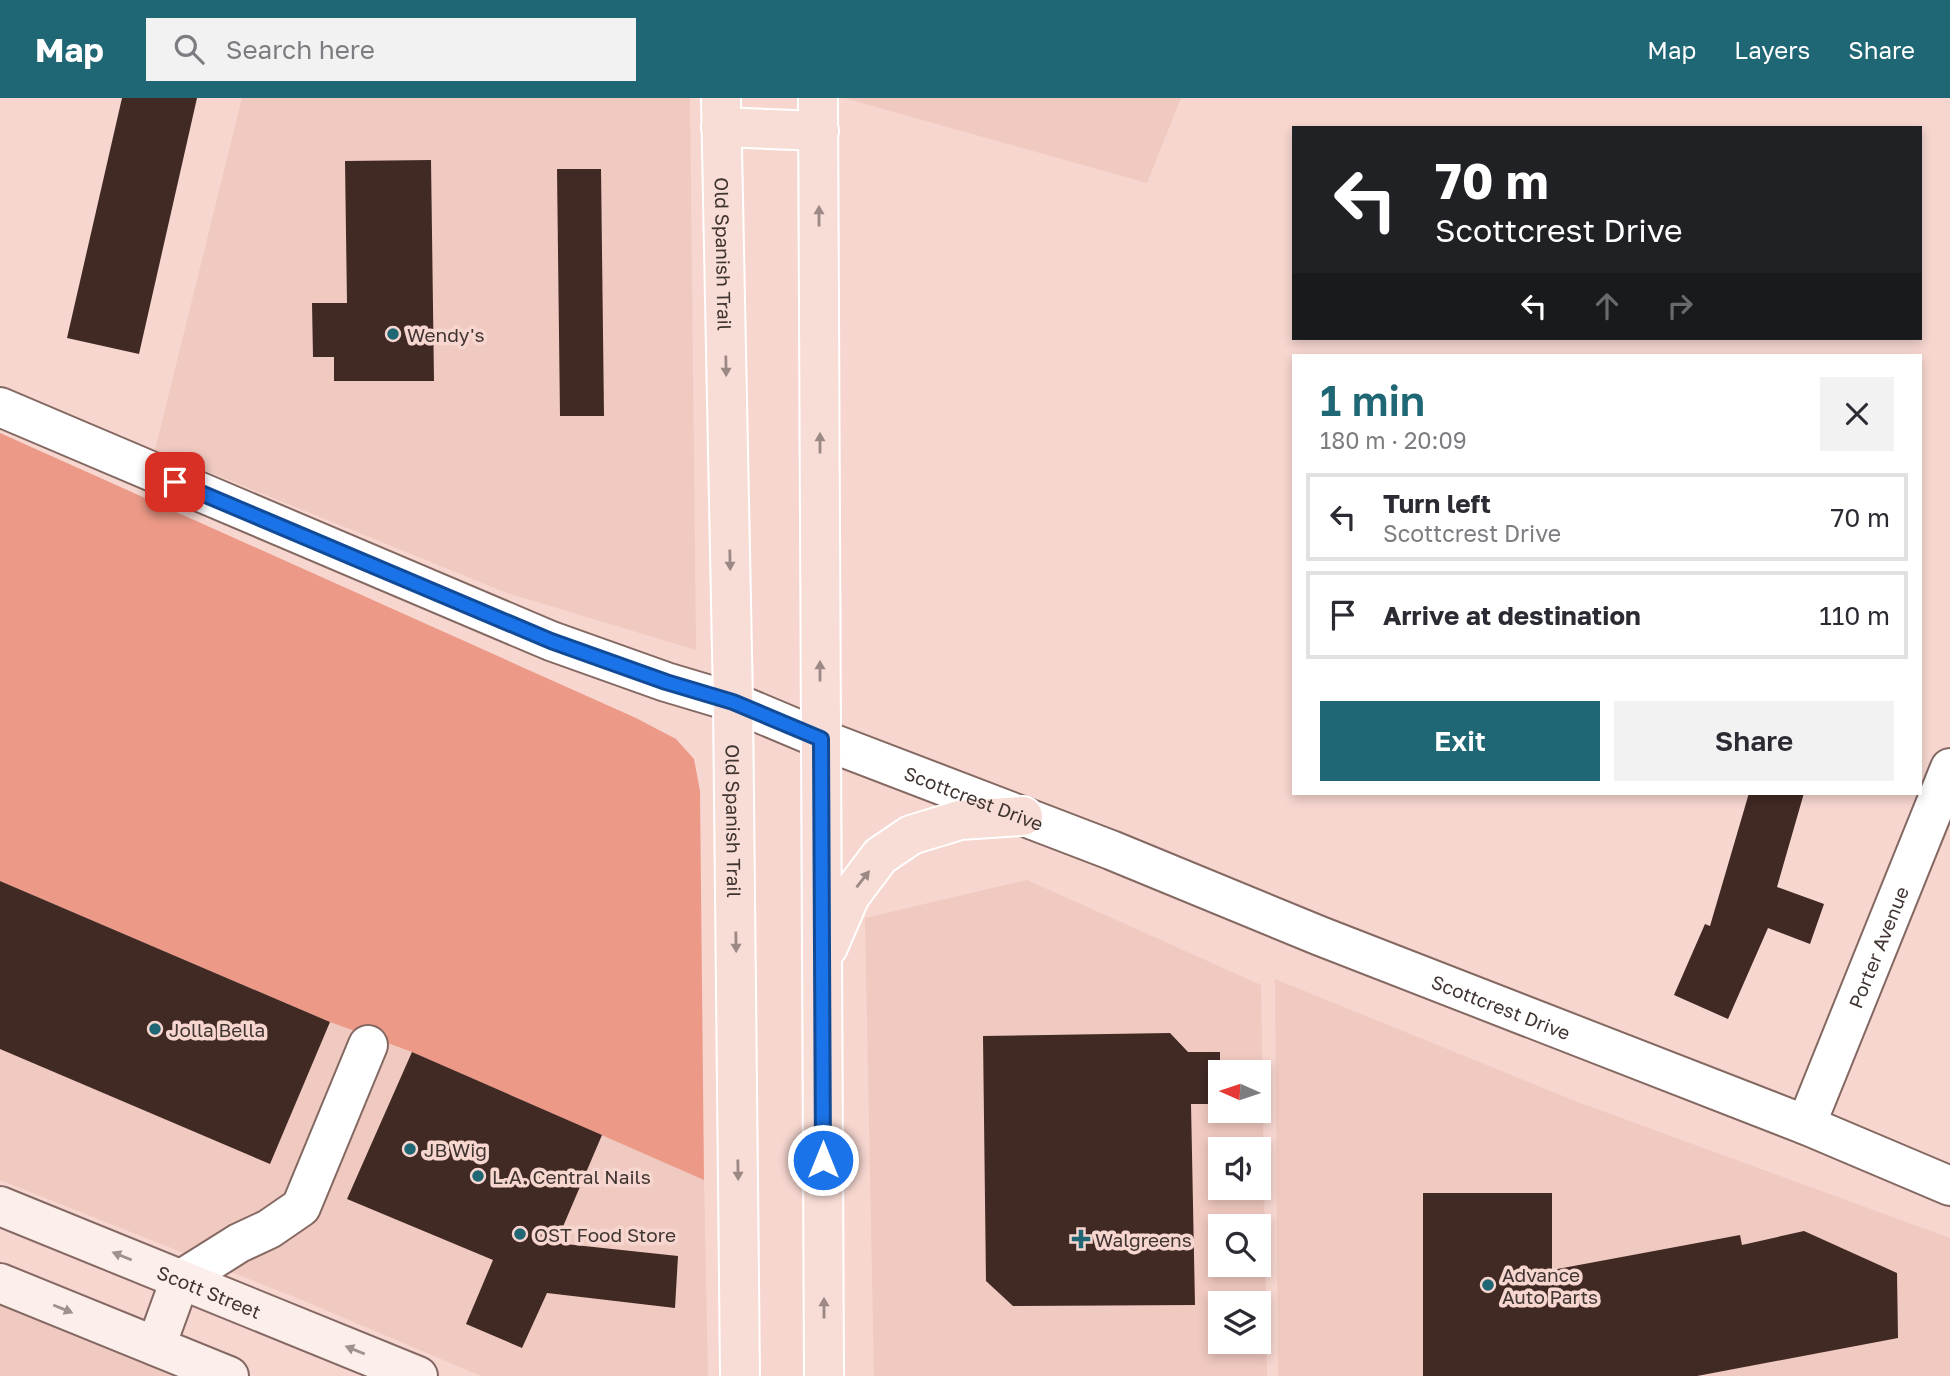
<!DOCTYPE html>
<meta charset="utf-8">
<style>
:root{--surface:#fff;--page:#f2f2f3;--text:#2b2b33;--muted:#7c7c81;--line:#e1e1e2;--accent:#1f6775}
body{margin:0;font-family:"Golos Text",sans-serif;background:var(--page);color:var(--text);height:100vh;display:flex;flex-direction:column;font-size:26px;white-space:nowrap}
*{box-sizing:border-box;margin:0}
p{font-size:23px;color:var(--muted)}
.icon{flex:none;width:38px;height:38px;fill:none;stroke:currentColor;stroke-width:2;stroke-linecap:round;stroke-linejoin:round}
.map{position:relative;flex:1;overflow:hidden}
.panel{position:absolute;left:1292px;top:256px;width:630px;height:441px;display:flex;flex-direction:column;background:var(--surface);border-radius:0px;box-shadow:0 4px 10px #0003}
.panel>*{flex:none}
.hud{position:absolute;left:1292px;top:28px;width:630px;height:214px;border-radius:0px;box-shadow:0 4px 10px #0003;background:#202124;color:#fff;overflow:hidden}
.needle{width:46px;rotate:273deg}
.buttons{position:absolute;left:1208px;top:962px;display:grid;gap:14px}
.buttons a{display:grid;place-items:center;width:63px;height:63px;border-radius:0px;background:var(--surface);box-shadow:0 4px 10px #0003;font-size:35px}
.pin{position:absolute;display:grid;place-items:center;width:60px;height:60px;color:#fff;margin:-30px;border-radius:14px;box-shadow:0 4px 10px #0006}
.me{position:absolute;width:77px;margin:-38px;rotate:0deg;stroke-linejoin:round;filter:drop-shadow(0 0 5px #0008)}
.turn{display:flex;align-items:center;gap:24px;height:147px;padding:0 28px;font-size:32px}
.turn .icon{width:91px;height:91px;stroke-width:2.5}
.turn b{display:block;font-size:49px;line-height:60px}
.lanes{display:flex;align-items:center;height:66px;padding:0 28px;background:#0003;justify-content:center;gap:35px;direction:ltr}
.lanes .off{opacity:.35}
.round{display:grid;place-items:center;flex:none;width:74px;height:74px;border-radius:0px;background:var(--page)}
.summary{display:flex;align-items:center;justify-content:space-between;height:119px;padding:0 28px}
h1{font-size:42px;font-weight:600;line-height:52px;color:var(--accent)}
.primary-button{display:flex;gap:14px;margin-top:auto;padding:14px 28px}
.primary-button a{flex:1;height:80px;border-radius:0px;background:var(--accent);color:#fff;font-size:28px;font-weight:600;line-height:80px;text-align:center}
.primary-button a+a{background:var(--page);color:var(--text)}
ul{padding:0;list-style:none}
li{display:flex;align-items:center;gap:21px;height:88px;margin:0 14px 10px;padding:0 14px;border:4px solid var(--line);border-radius:0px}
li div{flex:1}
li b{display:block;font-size:26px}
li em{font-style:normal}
header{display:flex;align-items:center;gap:42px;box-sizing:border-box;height:98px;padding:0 35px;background:var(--accent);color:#fff}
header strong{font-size:33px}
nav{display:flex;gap:38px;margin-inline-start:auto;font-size:24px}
.search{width:490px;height:63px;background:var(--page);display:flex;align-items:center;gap:18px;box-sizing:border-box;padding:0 24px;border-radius:0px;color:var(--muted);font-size:26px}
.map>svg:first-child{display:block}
.built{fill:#f0c9c0;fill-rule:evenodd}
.green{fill:#ec9a87}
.building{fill:#412924}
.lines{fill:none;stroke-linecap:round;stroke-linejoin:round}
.street-casing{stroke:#846862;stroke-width:42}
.secondary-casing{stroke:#846862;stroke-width:42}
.primary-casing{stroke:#fff;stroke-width:42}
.street{stroke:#fff;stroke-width:38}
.secondary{stroke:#fceeeb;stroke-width:38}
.primary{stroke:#f8ddd6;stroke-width:38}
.oneway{fill:#9c8884}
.oneway2{fill:#9e918e}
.route-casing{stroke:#114b97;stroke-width:18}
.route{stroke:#1a73e8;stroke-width:12}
.poi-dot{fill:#1f6775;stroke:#f6d6cf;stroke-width:2.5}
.labels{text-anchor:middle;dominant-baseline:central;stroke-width:7;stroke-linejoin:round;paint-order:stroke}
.street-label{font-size:19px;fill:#403431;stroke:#f6d6cf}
.poi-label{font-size:19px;fill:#403431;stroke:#f6d6cf;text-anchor:start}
</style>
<header>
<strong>Map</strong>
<div class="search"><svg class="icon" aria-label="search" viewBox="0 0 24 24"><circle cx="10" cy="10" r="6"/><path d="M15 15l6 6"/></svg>Search here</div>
<nav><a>Map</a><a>Layers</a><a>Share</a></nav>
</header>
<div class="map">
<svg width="1950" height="1278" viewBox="0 0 1950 1278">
<rect width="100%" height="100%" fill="#f6d6cf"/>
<g class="built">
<polygon points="242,0 690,0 696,552 507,495 155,352"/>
<polygon points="844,0 1181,0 1147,85"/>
<path d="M1027,782L1261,887L1267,1278H874L865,820ZM1220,975H1258V1013H1220ZM1220,1052H1258V1090H1220ZM1220,1129H1258V1167H1220ZM1220,1206H1258V1244H1220Z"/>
<polygon points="0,783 330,924 412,954 704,1082 708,1278 481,1278 302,1202 0,1082"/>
<polygon points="1275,881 1575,1003 1950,1140 1950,1278 1278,1278"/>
<polygon points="0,1208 173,1278 0,1278"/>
</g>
<polygon class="green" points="0,335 636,620 676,641 694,661 700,693 704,1082 412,954 330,924 0,783"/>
<g class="building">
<polygon points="122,0 197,0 139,256 67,240"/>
<polygon points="431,62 434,283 334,283 334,259 313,259 312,205 347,205 345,63"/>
<polygon points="557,71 601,71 604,318 560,318"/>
<polygon points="1749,695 1804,695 1777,789 1824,806 1810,846 1768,830 1728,921 1674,897 1705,826 1710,828"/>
<polygon points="0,783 330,924 270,1066 0,951"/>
<polygon points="1170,935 1188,954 1220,954 1220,1006 1191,1006 1195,1207 1013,1208 986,1183 983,938"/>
<polygon points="412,954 602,1037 556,1145 678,1158 675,1210 547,1195 522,1250 466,1226 493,1162 347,1101"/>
<polygon points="1423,1095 1552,1095 1552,1172 1740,1137 1742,1147 1804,1133 1897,1175 1898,1240 1697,1278 1423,1278"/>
</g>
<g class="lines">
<g class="street-casing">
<g id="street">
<path id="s1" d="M0,309L551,543L666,584L733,604L821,641L1111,752L1320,838L1806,1027L1950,1088"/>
<path id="s2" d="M1806,1027L1950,670"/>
<polyline points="180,1182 239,1145 269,1131 301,1109 368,947"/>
</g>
</g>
<g class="secondary-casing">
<g id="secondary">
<path id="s3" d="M0,1108L418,1278"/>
<polyline points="0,1185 229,1278"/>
<polyline points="156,1248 180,1182"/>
</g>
</g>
<g class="primary-casing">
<g id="primary">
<path id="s4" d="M721,0L733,604L740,1278"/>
<polyline points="818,0 824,1278"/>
<polyline points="721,29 819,33"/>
<polyline points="828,849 850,798 880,758 911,737 960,722 1023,718"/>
</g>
</g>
<use href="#street" class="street"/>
<use href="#secondary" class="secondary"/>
<use href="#primary" class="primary"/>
</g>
<defs><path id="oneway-solid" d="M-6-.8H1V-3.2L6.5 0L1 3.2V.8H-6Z" transform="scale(1.75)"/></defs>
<g class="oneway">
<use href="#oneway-solid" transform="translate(819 118) rotate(-90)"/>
<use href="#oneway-solid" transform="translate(726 268) rotate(89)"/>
<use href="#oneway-solid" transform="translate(820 345) rotate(-90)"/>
<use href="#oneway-solid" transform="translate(730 462) rotate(89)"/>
<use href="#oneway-solid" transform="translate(820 573) rotate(-90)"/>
<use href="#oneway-solid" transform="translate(863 781) rotate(-52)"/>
<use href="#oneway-solid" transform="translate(736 844) rotate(89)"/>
<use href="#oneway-solid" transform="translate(738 1072) rotate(89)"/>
<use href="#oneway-solid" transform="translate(824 1210) rotate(-90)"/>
</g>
<g class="oneway2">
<use href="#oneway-solid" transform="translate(122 1158) rotate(-158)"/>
<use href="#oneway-solid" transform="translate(63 1211) rotate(22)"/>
<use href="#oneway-solid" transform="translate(355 1252) rotate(-158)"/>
</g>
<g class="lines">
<g class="route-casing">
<polyline id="route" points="175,384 551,543 666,584 733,604 821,641 823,1062"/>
</g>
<use href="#route" class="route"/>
</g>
<g class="poi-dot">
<circle cx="393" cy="236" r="7"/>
<circle cx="155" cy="931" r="7"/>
<circle cx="410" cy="1051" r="7"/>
<circle cx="478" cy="1078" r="7"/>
<circle cx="520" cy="1136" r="7"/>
<path d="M1077.5 1130.5h7v7h7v7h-7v7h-7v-7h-7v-7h7z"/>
<circle cx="1488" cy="1187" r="7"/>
</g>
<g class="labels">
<g class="street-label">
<text stroke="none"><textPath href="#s4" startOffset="156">Old Spanish Trail</textPath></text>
<text stroke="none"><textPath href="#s1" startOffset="1050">Scottcrest Drive</textPath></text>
<text stroke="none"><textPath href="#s4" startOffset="723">Old Spanish Trail</textPath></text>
<text stroke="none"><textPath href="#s2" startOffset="192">Porter Avenue</textPath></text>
<text stroke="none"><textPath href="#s1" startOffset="1617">Scottcrest Drive</textPath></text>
<text stroke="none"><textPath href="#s3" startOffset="226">Scott Street</textPath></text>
</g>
<g class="poi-label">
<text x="407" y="236">Wendy's</text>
<text x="169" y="931">Jolla Bella</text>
<text x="424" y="1051">JB Wig</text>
<text x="492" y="1078">L.A. Central Nails</text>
<text x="534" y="1136">OST Food Store</text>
<text x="1095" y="1141">Walgreens</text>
<text x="1502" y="1176">Advance<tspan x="1502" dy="22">Auto Parts</tspan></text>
</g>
</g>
</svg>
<div class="buttons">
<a><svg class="needle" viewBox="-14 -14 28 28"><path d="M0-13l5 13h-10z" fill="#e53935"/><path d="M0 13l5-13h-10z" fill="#7c7c81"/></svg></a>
<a><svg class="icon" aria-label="sound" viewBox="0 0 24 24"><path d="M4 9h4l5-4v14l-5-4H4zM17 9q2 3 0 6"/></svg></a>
<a><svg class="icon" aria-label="search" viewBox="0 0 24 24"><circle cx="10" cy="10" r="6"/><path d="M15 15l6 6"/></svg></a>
<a><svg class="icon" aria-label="layers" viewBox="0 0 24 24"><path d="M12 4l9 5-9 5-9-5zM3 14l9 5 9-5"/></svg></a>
</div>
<div class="pin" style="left:175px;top:384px;background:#d93025"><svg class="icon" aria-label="arrive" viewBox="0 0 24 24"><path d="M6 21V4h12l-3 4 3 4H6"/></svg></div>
<svg class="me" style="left:823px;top:1062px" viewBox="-20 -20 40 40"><circle r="17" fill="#1a73e8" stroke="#fff" stroke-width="3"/><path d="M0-11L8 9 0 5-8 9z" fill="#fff"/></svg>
<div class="hud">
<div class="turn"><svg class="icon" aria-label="left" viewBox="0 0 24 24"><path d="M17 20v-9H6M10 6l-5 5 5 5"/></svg><div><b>70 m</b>Scottcrest Drive</div></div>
<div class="lanes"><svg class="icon" aria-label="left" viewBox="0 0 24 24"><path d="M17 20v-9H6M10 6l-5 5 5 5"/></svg><svg class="icon off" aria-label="ahead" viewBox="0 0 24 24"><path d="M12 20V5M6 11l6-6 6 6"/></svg><svg class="icon off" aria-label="right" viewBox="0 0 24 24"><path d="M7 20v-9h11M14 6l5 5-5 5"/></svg></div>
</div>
<section class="panel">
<div class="summary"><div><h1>1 min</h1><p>180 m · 20:09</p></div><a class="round"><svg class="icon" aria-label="close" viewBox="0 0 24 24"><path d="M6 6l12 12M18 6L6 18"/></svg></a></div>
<ul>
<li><svg class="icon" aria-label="left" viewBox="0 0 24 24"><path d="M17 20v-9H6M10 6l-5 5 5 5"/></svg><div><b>Turn left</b><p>Scottcrest Drive</p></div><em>70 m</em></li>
<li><svg class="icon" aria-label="arrive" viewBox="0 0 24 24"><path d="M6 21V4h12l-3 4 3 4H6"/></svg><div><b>Arrive at destination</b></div><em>110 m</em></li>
</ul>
<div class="primary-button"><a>Exit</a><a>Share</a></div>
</section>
</div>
